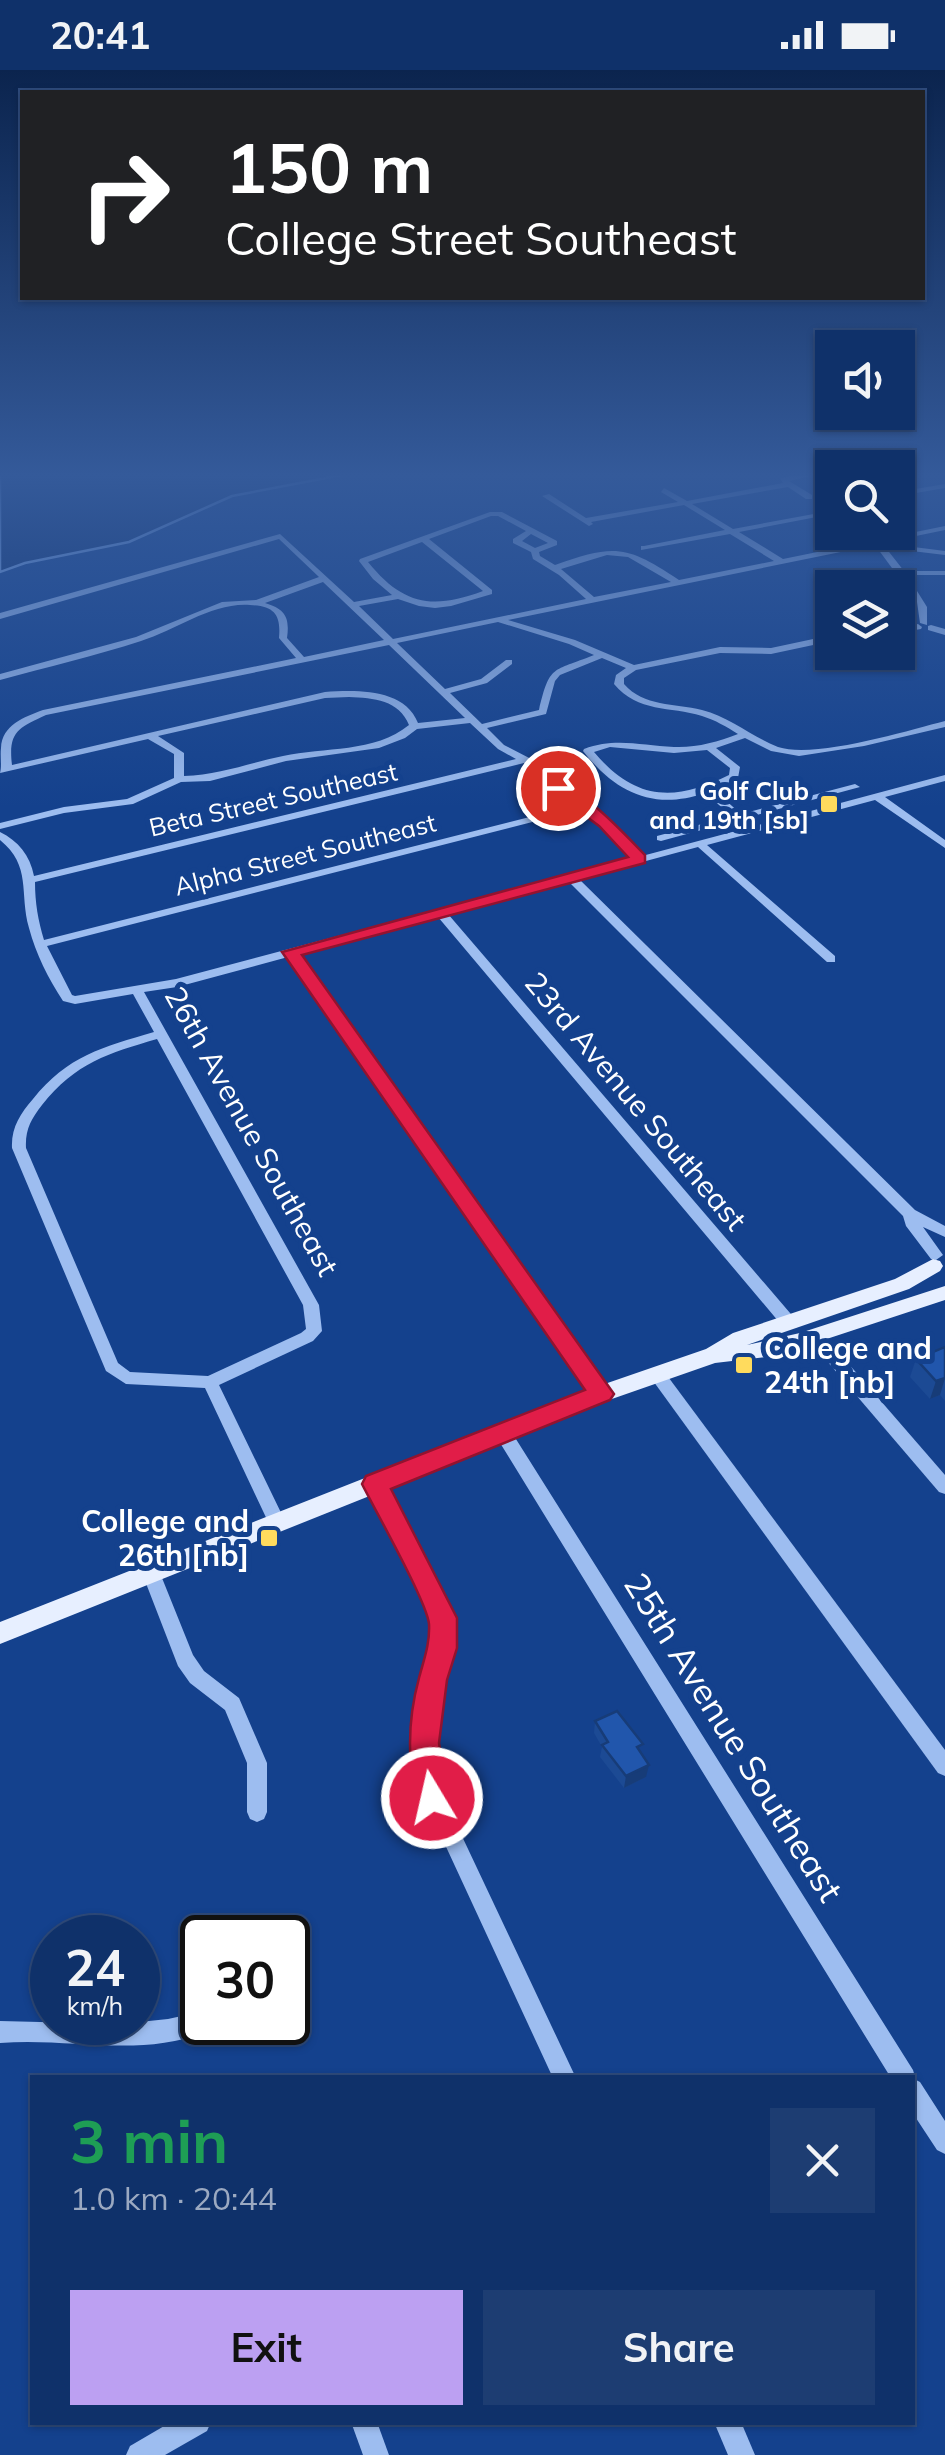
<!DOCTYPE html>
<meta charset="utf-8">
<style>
:root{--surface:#0f316a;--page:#1d3d72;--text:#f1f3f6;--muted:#9ba9c1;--line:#2f4c7e;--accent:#bca0f2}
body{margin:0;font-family:Mulish,sans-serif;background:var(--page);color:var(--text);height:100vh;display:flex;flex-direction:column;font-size:38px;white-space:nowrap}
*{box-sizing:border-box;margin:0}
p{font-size:32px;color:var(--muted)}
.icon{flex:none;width:55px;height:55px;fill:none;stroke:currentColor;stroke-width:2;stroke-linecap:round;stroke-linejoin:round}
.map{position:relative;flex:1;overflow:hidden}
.details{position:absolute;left:30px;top:2005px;width:885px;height:350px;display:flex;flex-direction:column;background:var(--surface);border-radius:0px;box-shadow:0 2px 8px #0004,0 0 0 2px var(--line)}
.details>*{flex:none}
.hud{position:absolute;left:20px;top:20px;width:905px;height:210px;border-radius:0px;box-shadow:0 2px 8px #0004,0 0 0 2px var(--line);background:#202124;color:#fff;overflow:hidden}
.tools{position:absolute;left:815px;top:260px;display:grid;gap:20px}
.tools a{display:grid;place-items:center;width:100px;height:100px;border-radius:0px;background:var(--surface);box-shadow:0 2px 8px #0004,0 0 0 2px var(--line);font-size:50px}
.speed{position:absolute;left:30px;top:1845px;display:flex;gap:20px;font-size:50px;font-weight:700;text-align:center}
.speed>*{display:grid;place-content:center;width:130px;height:130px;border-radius:50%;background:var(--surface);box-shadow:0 2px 8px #0004,0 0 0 2px var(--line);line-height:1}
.speed small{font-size:25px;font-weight:400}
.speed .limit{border:5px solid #111;border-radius:15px;background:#fff;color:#111}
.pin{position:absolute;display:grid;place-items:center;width:85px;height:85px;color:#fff;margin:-42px;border:5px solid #fff;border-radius:50%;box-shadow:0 2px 10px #0007}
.me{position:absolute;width:110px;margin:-55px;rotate:351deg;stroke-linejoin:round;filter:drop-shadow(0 0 8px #0008)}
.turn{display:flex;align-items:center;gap:35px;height:210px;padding:0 40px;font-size:45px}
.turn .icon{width:130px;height:130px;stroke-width:2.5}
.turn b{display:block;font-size:70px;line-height:85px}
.round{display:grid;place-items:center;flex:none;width:105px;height:105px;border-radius:0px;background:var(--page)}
.head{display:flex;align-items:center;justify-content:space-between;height:170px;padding:0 40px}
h1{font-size:60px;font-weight:700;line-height:75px;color:#1e9e55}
.cta{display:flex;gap:20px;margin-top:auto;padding:20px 40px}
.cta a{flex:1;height:115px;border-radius:0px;background:var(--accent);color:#111;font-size:40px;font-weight:700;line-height:115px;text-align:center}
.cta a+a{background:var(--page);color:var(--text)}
.status{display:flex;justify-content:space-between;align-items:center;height:70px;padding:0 50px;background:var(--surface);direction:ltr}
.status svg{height:28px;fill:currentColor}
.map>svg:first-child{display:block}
.water{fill:#0c2e6a;stroke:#8fb7f4;stroke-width:2.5}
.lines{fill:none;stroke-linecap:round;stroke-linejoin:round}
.minor{fill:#9dbdf0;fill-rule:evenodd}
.major{fill:#e7efff;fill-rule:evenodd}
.wall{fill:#1c4a94}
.shaded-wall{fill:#173c78}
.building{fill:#2156ac;stroke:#173c78;stroke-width:2.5}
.route{fill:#e11d48;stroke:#92132f;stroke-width:2.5}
.poi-dot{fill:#ffdb5d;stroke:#14418d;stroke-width:4}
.labels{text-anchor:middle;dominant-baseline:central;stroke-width:10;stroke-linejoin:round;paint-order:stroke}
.far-poi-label{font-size:25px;font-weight:bold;fill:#fff;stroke:#14418d;text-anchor:end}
.far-street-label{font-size:25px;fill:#fff;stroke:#14418d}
.street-label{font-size:30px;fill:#fff;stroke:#14418d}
.poi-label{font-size:30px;font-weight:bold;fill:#fff;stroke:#14418d;text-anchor:start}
.near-street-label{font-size:35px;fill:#fff;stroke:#14418d}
</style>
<div class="status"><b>20:41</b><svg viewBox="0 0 49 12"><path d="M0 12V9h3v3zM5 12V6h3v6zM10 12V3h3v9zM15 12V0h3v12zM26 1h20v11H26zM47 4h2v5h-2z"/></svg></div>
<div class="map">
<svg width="945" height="2385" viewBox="0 0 945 2385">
<rect width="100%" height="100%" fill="#14418d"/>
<polygon class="water" points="0,403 352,403 232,426 129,472 25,493 0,502"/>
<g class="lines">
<g class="minor">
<path d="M808,403H823L789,411L812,425V429H806L788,417L692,434L733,459L830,441L827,445L739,462L783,489L945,456V460L882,473L904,501H945V505H907L927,537V555L920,553L917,532L875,475L508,550L575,570L634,595L720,577L771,578L832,565V571L771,584L720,583L636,600L624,608V614C644,637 674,633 702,640C730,647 752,667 778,677C815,689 906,661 945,651V657L864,676L799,686L771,681L745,668L716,678L740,697L738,708L714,720L741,744L855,714L860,717L661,771L657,770V766L732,746L705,723C653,741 615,722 583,681L584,679C616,667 642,676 674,677C696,678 717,672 738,664C727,657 715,650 702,646C670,636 638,643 614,614L616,605L626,598L602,588L560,605L555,611L546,644L487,658L504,675L535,691L574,727L608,751L642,786L945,705V711L885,727L945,770V778L875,730L707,775L835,886V892H827L698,777L579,809L915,1140L945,1156V1167L923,1157L943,1185L936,1190L931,1189L906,1156L903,1146L569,812L448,844L796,1250L798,1254L796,1258H784L438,847L299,884L609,1324L607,1329H595L288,887L177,917L144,922L319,1235L322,1261L313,1271L219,1315L286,1453L283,1458L277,1460L271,1458L205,1318L126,1314L106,1301L12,1078C11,1058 20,1044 33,1029C67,986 103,977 154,962L133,924L75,934L63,931C48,908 36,884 29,858C19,823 32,796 0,770V762C18,771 30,785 34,806L516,689L498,679L470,653L417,659L405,668L379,678L286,691L210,711L181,712L133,734L64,743L0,759V753L64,737L127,729L174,708V684L148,669L0,703C2,696 0,687 1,678C2,655 24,647 43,640L296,588L279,568C281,545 275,536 250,535C213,532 176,560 141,571C95,586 47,597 0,610V604L136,567L222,532L256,530L319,507L279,469L0,549V543L280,464L354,532L392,525L373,509L359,491L360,489L490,442H502L557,471V475L539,482L540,486L555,495C615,474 626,475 679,510L774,491L730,464L641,480V476H644L725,460L684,435L591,452L593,454L589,456L542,426L549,424L586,448L678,432L661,422L664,418L687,431L783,413L780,408ZM491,446H498L526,461L513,469V473L531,482L533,489L559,505L586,529L393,569L359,536L398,529L419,536L435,538L451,536L492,524V520L429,469ZM531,464L548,473L535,478L522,471ZM422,472L483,521C432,540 403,535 368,492ZM607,485L628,487L671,512L594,527L561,499ZM323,512L384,570L304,587L287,568C290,547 285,539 265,533ZM498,552L569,574L594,585C552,602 550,594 539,640L482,654L450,623L487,613L512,594V590H506L481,609L445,619L397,573ZM389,575L465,648L418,653C404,618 356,620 325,622L12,695C8,662 18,658 46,645ZM349,627C374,628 399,630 409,655C375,683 324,677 283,686C249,693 219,705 184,706V683L158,666L325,628ZM610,677L674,683L707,680L730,698L729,705C675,732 635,731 594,682ZM524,693L573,736L44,870C38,850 35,833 35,812ZM579,740L600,755L632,788L176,909L75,926L72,925L47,876ZM157,969L303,1235L306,1259L301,1263L208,1306L130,1302L118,1293L26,1078C25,1060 31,1049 42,1035C75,993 109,983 157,969Z"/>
<polygon points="945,414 945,418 898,426 898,422"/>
<polygon points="890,474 945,481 945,485 887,478 886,476"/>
<polygon points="918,554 922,557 921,559 898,563 898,559"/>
<polygon points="931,555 945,559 945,565 928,560 928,556"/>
<polygon points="815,1260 821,1262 945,1405 945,1424 939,1422 809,1270 807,1266 809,1262"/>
<polygon points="657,1298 663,1300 945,1680 945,1706 938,1703 651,1308 649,1304 651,1300"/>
<polygon points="503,1356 509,1358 913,2000 916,2010 920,2012 945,2051 945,2084 937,2080 912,2042 912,2008 891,2008 497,1368 495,1363 497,1358"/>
<polygon points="375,1407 381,1409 452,1548 452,1578 442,1610 434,1673 443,1726 576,2008 553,2008 423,1727 414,1673 422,1610 434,1578 434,1548 366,1414 369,1409"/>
<polygon points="151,1495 157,1497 160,1503 193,1585 204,1601 239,1628 267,1693 267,1742 264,1749 257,1752 250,1749 247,1742 247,1693 225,1640 190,1613 178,1596 142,1503 145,1497"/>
<path d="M200,1942L202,1943V1952L211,1953L208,1961C140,1989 70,1967 0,1973V1951L120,1954L168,1949Z"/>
<polygon points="171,2352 211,2352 207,2361 165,2385 126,2385 130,2376"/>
<polygon points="351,2352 377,2352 389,2385 363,2385"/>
<polygon points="714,2352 741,2352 755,2385 728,2385"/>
</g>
<polygon class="major" points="933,1189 940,1191 943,1196 940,1201 909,1219 747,1275 800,1263 945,1216 945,1230 775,1286 715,1293 609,1330 0,1574 0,1552 593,1318 706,1279 733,1263 895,1209"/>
</g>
<g class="wall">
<polygon points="945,1277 945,1331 940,1325 930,1329 910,1307 916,1289"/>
<polygon points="595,1651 641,1683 646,1707 624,1718 600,1687 602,1677 594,1663"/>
</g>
<g class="shaded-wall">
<polygon points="945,1308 940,1325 930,1329 936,1311"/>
<polygon points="649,1695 646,1707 624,1718 626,1706"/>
</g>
<g class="building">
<polygon points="945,1277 945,1308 936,1311 916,1289"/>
<polygon points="617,1641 643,1674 637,1677 649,1695 626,1706 602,1675 608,1672 595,1651"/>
</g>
<linearGradient id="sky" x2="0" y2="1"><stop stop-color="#0b244e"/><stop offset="0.55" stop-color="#345a9a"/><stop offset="1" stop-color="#345a9a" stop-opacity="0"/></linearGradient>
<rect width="945" height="737" fill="url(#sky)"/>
<path class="route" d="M552,714C578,712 627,767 645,785V793L302,885L614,1324L610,1330L391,1419L457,1548V1578L447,1610L439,1673L448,1728L443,1738L432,1743L422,1738C405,1699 408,1648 419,1608C424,1589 430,1574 429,1554C427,1532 375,1440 362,1414L366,1406L585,1320L282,882L628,787L599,756L552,721Z"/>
<g class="poi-dot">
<rect x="819" y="724" width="20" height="20" rx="5"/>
<rect x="734" y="1285" width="20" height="20" rx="5"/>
<rect x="259" y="1458" width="20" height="20" rx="5"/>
</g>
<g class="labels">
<g class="far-poi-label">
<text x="809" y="720">Golf Club<tspan x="809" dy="29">and 19th [sb]</tspan></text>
</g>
<g class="far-street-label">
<text transform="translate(273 729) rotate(-13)">Beta Street Southeast</text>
<text transform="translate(305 784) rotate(-14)">Alpha Street Southeast</text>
</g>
<g class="street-label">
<text transform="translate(636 1031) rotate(50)">23rd Avenue Southeast</text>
<text transform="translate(252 1061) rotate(61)">26th Avenue Southeast</text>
</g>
<g class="poi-label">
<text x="764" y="1278">College and<tspan x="764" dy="34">24th [nb]</tspan></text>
<text x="249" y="1451" text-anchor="end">College and<tspan x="249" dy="34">26th [nb]</tspan></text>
</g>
<g class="near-street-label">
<text transform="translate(734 1667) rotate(58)">25th Avenue Southeast</text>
</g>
</g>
</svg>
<div class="tools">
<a><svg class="icon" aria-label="sound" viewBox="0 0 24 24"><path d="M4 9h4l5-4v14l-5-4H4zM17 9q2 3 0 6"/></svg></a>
<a><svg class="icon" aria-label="search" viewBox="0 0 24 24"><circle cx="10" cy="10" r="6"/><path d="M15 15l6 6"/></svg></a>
<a><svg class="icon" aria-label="layers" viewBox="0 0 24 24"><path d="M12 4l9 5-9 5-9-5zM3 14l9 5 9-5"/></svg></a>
</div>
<div class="speed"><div>24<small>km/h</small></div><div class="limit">30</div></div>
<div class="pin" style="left:558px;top:718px;background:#d93025"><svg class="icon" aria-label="arrive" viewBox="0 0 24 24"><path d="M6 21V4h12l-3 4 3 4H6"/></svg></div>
<svg class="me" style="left:432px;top:1728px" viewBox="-20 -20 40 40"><circle r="17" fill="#e11d48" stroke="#fff" stroke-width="3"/><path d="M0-11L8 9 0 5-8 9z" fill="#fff"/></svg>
<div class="hud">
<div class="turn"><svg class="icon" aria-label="right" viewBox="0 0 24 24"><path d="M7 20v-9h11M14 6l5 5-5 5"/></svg><div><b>150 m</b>College Street Southeast</div></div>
</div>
<section class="details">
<div class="head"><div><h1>3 min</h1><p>1.0 km · 20:44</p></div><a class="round"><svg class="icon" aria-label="close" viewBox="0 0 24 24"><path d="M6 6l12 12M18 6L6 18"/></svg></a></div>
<div class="cta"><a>Exit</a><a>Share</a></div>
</section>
</div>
